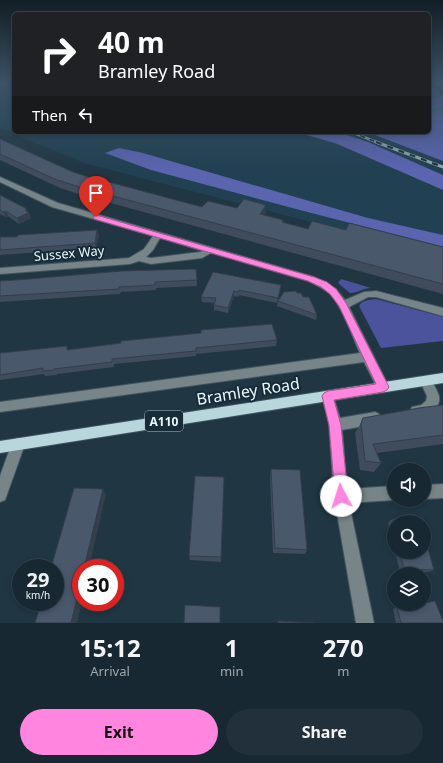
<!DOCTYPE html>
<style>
:root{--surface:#182832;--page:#21303a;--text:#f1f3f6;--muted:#9fa6ac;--line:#36444d;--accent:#ff85df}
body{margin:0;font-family:"Noto Sans",sans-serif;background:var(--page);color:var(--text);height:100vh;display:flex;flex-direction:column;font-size:15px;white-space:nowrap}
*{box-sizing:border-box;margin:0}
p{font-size:13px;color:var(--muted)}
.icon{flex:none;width:22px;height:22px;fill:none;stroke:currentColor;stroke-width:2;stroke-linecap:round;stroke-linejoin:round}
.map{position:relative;height:623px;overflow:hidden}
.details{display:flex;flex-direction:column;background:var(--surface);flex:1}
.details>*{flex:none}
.guide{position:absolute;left:12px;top:12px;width:419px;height:122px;border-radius:6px;box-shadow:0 2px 6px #0003,0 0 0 1px var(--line);background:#202124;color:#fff;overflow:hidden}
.tools{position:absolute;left:387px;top:463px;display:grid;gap:8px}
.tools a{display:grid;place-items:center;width:44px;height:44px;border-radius:50%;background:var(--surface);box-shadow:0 2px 6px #0003,0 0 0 1px var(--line);font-size:20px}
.speed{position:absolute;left:12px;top:559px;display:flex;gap:8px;font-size:20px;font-weight:700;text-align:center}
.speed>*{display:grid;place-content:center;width:52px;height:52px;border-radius:50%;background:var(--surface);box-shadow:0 2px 6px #0003,0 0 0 1px var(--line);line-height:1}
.speed small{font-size:10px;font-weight:400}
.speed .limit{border:6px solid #d22;background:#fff;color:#111}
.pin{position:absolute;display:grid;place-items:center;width:34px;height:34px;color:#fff;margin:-41px -17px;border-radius:50% 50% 50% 0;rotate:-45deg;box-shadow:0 0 4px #0007}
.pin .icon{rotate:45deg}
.me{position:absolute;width:44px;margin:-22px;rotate:355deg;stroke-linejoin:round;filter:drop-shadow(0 0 3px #0008)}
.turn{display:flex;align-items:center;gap:14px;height:84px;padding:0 20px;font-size:18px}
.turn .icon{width:52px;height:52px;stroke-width:2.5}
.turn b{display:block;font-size:28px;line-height:34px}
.then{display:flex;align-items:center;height:38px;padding:0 20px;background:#0003;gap:8px;font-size:15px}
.eta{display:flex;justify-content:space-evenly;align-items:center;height:68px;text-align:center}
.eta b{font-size:24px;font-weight:700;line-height:28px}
.cta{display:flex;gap:8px;margin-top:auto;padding:8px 20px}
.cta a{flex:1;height:46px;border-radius:24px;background:var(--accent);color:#111;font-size:16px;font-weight:700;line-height:46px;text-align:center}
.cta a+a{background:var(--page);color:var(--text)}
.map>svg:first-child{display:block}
.built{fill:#214051}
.green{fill:#4b539c}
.forest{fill:#5a64af}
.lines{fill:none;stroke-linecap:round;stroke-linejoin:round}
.stream{stroke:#2e7675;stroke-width:2}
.minor-casing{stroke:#405561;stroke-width:2}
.major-casing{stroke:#405561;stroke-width:2}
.minor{fill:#778488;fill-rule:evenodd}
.major{fill:#bad6dd;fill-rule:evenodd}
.rail-far1-casing{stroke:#94a4ae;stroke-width:2.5}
.rail-casing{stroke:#94a4ae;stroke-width:3}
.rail-far1{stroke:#162c39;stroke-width:1.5;stroke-dasharray:5;stroke-linecap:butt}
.rail{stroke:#162c39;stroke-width:2;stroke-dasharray:6;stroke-linecap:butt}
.wall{fill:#404c5d}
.shaded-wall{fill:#343e4c}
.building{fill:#4a586c;stroke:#343e4c}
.route{fill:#ff85df;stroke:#a65691}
.labels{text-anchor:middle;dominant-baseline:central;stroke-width:4;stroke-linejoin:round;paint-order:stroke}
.shield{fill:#162c39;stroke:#abb9c2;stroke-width:1}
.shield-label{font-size:12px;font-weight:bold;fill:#ebf6fd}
.street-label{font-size:13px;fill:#ebf6fd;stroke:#162c39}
.near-street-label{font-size:16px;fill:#ebf6fd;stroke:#162c39}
</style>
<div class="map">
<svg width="443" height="623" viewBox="0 0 443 623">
<rect width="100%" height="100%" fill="#203643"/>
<polygon class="built" points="0,82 14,82 14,132 367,132 433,157 443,161 443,256 87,164 0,128"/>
<g class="green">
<polygon points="429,82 443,95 443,154 429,132"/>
<path d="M341,279L371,288C364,288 357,293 350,293L338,283Z"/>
<path d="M376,299L443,317V341L381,348L359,306C362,300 369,300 376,299Z"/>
</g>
<g class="forest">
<polygon points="443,96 443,161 367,132 429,132 429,102"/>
<polygon points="296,132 338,132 368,142 443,175 443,190 335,143"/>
<polygon points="119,148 143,153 368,218 443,235 443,247 296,209 151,170 105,153"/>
</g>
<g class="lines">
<polyline class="stream" points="429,112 443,108"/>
<g class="minor-casing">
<g id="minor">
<polygon points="436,82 440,82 443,84 443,88"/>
<path d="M0,177L58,203L314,277L336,289L345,300L364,292L376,291L443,308V316L376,297H368L349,307L389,387L387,391L383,392L379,391L364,362L0,412V402L360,353C352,336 343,308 330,294C324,288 315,285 308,281L211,253L202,258L151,264L139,261L130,264L0,274V268L129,258L144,249L153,236L52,207L0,182ZM160,238L203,251L200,252L151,258L146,257L153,250Z"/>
<path d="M426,376L430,378C433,383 437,390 439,396C442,410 423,419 412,415L410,411L412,407L421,405L426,401L427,396L420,381L422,378Z"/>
<polygon points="328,391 332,392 340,418 375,412 379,414 381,418 379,422 375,424 342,430 347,489 394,486 394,500 349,503 374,623 356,623 334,496 329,425 322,396 324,392"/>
<polygon points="18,438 23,440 25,444 5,500 0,502 0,476 13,440"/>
<polygon points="443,484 443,498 424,499 424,485"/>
</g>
</g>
<g class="major-casing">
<polygon id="major" points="443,373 443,383 0,453 0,441"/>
</g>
<use href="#minor" class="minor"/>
<use href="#major" class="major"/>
<g class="rail-far1-casing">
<polyline id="rail-far1" points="351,132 379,143"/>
</g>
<g class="rail-casing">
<polyline id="rail" points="376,142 443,167"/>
</g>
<use href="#rail-far1" class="rail-far1"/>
<use href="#rail" class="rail"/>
</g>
<g class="wall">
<polygon points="0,139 73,172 107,183 202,207 237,208 266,213 264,215 283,220 283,223 308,229 346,230 443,247 443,294 85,196 60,188 0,160"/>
<polygon points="0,195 27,209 31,218 19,224 8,216 6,217 0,214"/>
<polygon points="99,235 96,248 0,255 0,237"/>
<polygon points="196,269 197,286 156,288 156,290 121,292 120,294 0,302 0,281 29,279"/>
<polygon points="213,272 281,285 277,303 239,295 238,297 234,296 228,313 214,310 214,303 202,302 201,297"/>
<polygon points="297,293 303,297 317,315 316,320 277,306 278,301"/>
<polygon points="277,340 276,346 196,354 196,356 114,364 114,367 57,374 57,375 45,376 44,374 0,380 0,353"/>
<polygon points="443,405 443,444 377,453 381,463 374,472 360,470 355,433 361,423"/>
<polygon points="271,469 307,550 305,554 273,553 270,476"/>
<polygon points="224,477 221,562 190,560 189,556"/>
<polygon points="392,519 394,522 394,547 388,523"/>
<polygon points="395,552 424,552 434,570 429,572 400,572"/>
<polygon points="397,607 443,623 396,623 393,609"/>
</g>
<g class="shaded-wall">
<polygon points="266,205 266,213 259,222 260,214"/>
<polygon points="27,209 31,218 19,224 17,218 25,210"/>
<polygon points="6,211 8,216 6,217 3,212"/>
<polygon points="97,230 99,235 96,248 95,243"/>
<polygon points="234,291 234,296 228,313 228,308"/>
<polygon points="103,489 106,495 89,568 84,568"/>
<polygon points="81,581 81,602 82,602 77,623 71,623"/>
</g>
<g class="building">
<polygon points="0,139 73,172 107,183 109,182 202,207 208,201 237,208 244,199 266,205 260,214 283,220 282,222 308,229 312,221 346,230 349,223 443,247 443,284 83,188 57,180 0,154"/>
<polygon points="0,195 27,209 25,210 28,213 17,218 6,211 3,212 0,210"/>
<polygon points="97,230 95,243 0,250 0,237 17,237 18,235"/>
<polygon points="196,269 197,280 155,282 155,285 119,287 119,289 0,296 0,281 29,279 121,271"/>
<polygon points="213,272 281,285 278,298 239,290 238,292 234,291 228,308 214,305 216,298 201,297"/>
<polygon points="296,291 297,293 301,293 303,297 309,297 317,315 278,301 284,292"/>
<polygon points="272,324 277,340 196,348 196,351 112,359 112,362 54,369 54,370 43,371 43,368 0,375 0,353 67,346 67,350 121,343 121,341 201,333 201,330"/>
<polygon points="443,405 443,435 373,444 381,463 365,461 361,423 363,418 419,408"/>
<polygon points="271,469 300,470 307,550 275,548"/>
<polygon points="195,476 224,477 221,557 189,556"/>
<polygon points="74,488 103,489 84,568 81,568 81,581 71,623 35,623 41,602 55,602 55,568 51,568"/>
<polygon points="392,519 419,520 420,522 394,522 394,529"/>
<polygon points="424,535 434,570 404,569 400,552 424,552"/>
<polygon points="435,601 443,621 443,623 401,623 397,607 417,604 424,604 424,603"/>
<polygon points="185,605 220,607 220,623 184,623"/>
<polygon points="278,621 314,623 278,623"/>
</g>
<linearGradient id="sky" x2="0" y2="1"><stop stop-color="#121e25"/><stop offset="0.49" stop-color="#3c5266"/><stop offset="1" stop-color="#3c5266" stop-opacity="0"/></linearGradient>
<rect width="443" height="169" fill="url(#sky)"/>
<polygon class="route" points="96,215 314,277 327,282 336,289 346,303 389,387 387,390 383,392 334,400 341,425 348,496 346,500 341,502 337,500 335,496 329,425 322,396 324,393 328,391 376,384 339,306 330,294 321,287 308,281 94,219 93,217"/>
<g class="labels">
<rect class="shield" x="145" y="411" width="38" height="20" rx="3"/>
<g class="shield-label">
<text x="164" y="421">A110</text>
</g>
<g class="street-label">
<text transform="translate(69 253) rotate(-5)">Sussex Way</text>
</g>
<g class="near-street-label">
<text transform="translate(248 391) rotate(-9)">Bramley Road</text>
</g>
</g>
</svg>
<div class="tools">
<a><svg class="icon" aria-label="sound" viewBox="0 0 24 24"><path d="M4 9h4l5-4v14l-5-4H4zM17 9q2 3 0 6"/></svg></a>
<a><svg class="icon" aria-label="search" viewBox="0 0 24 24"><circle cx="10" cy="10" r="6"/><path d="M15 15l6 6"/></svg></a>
<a><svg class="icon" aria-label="layers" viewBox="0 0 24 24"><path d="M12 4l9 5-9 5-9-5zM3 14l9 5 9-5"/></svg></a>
</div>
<div class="speed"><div>29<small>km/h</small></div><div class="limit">30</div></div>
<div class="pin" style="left:96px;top:217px;background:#d93025"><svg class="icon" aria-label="arrive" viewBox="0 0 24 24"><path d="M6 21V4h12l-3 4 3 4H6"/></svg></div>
<svg class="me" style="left:341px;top:496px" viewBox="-20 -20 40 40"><circle r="19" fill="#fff"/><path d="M0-13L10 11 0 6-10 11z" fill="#ff85df"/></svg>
<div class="guide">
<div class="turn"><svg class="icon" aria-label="right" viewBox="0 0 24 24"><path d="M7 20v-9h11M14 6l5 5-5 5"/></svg><div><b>40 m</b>Bramley Road</div></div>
<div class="then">Then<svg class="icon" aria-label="left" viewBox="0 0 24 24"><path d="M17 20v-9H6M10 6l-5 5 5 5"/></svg></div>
</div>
</div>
<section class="details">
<div class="eta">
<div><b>15:12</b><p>Arrival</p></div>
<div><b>1</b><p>min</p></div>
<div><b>270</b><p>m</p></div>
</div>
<div class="cta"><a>Exit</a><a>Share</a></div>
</section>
